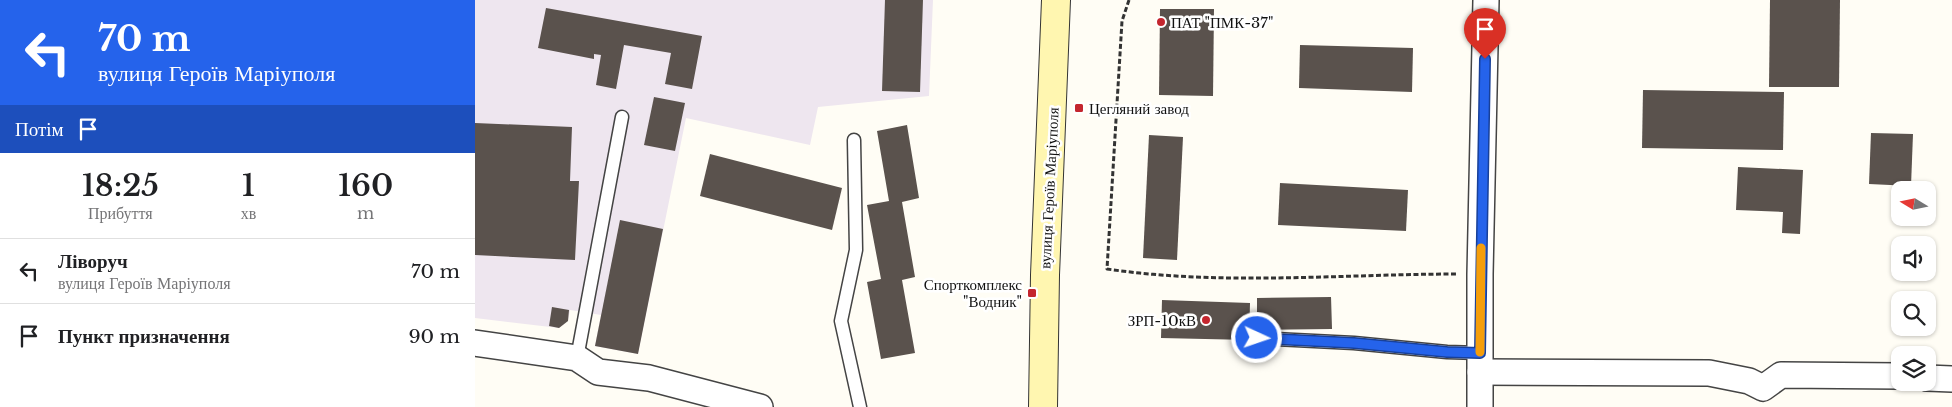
<!DOCTYPE html>
<html lang="uk">
<meta charset="utf-8">
<style>
:root{--surface:#fff;--page:#f6f6f6;--text:#202124;--muted:#757577;--line:#e0e0e0}
body{margin:0;font-family:"Libre Baskerville",serif;background:var(--page);color:var(--text);height:100vh;display:flex;flex-direction:column;font-size:19px;white-space:nowrap}
*{box-sizing:border-box;margin:0}
p{font-size:16px;color:var(--muted)}
.icon{flex:none;width:28px;height:28px;fill:none;stroke:currentColor;stroke-width:2;stroke-linecap:round;stroke-linejoin:round}
.map{position:relative;flex:1;overflow:hidden}
.sheet{display:flex;flex-direction:column;background:var(--surface);width:475px}
.sheet>*{flex:none}
.top-card{background:#2563eb;color:#fff;overflow:hidden}
.needle{width:32px;rotate:280deg}
.controls{position:absolute;left:1416px;top:181px;display:grid;gap:10px}
.controls a{display:grid;place-items:center;width:45px;height:45px;border-radius:10px;background:var(--surface);box-shadow:0 1px 4px #0004;font-size:25px}
.pin{position:absolute;display:grid;place-items:center;width:42px;height:42px;color:#fff;margin:-51px -21px;border-radius:50% 50% 50% 0;rotate:-45deg;box-shadow:0 0 5px #0007}
.pin .icon{rotate:45deg}
.me{position:absolute;width:55px;margin:-28px;rotate:93deg;stroke-linejoin:round;filter:drop-shadow(0 0 4px #0008)}
.turn{display:flex;align-items:center;gap:18px;height:105px;padding:0 15px;font-size:22px}
.turn .icon{width:65px;height:65px;stroke-width:2.5}
.turn b{display:block;font-size:35px;line-height:42px}
.then{display:flex;align-items:center;height:48px;padding:0 15px;background:#0003;gap:10px;font-size:19px}
.eta{display:flex;justify-content:space-evenly;align-items:center;height:85px;text-align:center}
.eta b{font-size:30px;font-weight:600;line-height:35px}
ul{padding:0;list-style:none}
li{display:flex;align-items:center;gap:15px;height:65px;padding:0 15px;border-top:1px solid var(--line)}
li div{flex:1}
li b{display:block;font-size:19px}
li em{font-style:normal}
main{display:flex;flex:1;min-height:0}
.map>svg:first-child{display:block}
.industrial{fill:#eee6ef}
.building{fill:#5a524d}
.lines{fill:none;stroke-linecap:round;stroke-linejoin:round}
.lane-casing{stroke:#444;stroke-width:15}
.street-casing{stroke:#444;stroke-width:28}
.secondary-casing{stroke:#333;stroke-width:30}
.path{stroke:#333;stroke-width:3;stroke-dasharray:5 2.5;stroke-linecap:butt}
.lane{stroke:#fff;stroke-width:12}
.street{stroke:#fff;stroke-width:25}
.secondary{stroke:#fff6b0;stroke-width:28}
.route-casing{stroke:#184099;stroke-width:12}
.route{stroke:#2563eb;stroke-width:9}
.slow{stroke:#f59e0b;stroke-width:9}
.poi-dot{fill:#c4262e;stroke:#fff;stroke-width:2}
.labels{text-anchor:middle;dominant-baseline:central;stroke-width:5;stroke-linejoin:round;paint-order:stroke}
.poi-label{font-size:15px;fill:#111;stroke:#fff;text-anchor:start}
.street-label{font-size:15px;fill:#111;stroke:#fff}
</style>
<main>
<section class="sheet">
<div class="top-card">
<div class="turn"><svg class="icon" aria-label="left" viewBox="0 0 24 24"><path d="M17 20v-9H6M10 6l-5 5 5 5"/></svg><div><b>70 m</b>вулиця Героїв Маріуполя</div></div>
<div class="then">Потім<svg class="icon" aria-label="arrive" viewBox="0 0 24 24"><path d="M6 21V4h12l-3 4 3 4H6"/></svg></div>
</div>
<div class="eta">
<div><b>18:25</b><p>Прибуття</p></div>
<div><b>1</b><p>хв</p></div>
<div><b>160</b><p>m</p></div>
</div>
<ul>
<li><svg class="icon" aria-label="left" viewBox="0 0 24 24"><path d="M17 20v-9H6M10 6l-5 5 5 5"/></svg><div><b>Ліворуч</b><p>вулиця Героїв Маріуполя</p></div><em>70 m</em></li>
<li><svg class="icon" aria-label="arrive" viewBox="0 0 24 24"><path d="M6 21V4h12l-3 4 3 4H6"/></svg><div><b>Пункт призначення</b></div><em>90 m</em></li>
</ul>
</section>
<div class="map">
<svg width="1477" height="407" viewBox="0 0 1477 407">
<rect width="100%" height="100%" fill="#fffdf5"/>
<polygon class="industrial" points="0,0 458,0 454,96 343,107 335,145 211,118 163,354 120,346 126,315 95,310 93,321 84,328 0,318"/>
<g class="building">
<polygon points="410,0 448,0 445,92 407,91"/>
<polygon points="1295,0 1365,0 1364,87 1294,87"/>
<polygon points="71,8 227,36 217,89 190,84 196,53 149,45 141,89 121,85 126,55 119,54 119,59 63,48"/>
<polygon points="685,9 739,9 738,96 684,95"/>
<polygon points="825,45 938,48 937,92 824,88"/>
<polygon points="1168,90 1309,92 1308,150 1167,148"/>
<polygon points="179,97 210,103 200,151 169,145"/>
<polygon points="0,123 97,127 95,181 104,181 100,260 0,255"/>
<polygon points="432,125 444,198 427,202 440,277 427,280 440,353 406,359 392,282 406,279 392,205 414,201 402,131"/>
<polygon points="1396,133 1438,134 1436,186 1394,184"/>
<polygon points="674,135 708,137 702,260 668,258"/>
<polygon points="235,154 367,188 357,230 225,196"/>
<polygon points="1263,167 1328,170 1325,234 1307,233 1308,212 1261,210"/>
<polygon points="805,183 933,190 931,231 803,225"/>
<polygon points="145,220 188,229 163,354 120,346"/>
<polygon points="856,297 857,329 782,330 782,298"/>
<polygon points="687,300 775,303 774,340 686,338"/>
<polygon points="77,307 94,310 93,321 84,328 74,326"/>
</g>
<g class="lines">
<g class="lane-casing">
<g id="lane">
<polyline points="379,140 381,250 366,321 385,407"/>
<polyline points="782,338 879,343 972,352 1005,353"/>
<polyline points="102,358 147,117"/>
</g>
</g>
<g class="street-casing">
<g id="street">
<polyline points="0,343 102,358 123,372 174,378 285,407"/>
<polyline points="1005,372 1234,373 1274,381 1288,388 1306,375 1425,376"/>
<polyline points="1452,378 1477,379"/>
<polyline points="1005,407 1005,274 1011,0"/>
</g>
</g>
<g class="secondary-casing">
<polyline id="secondary" points="568,407 570,275 581,0"/>
</g>
<path class="path" d="M654,0L647,21L632,269C748,286 867,274 983,274"/>
<use href="#lane" class="lane"/>
<use href="#street" class="street"/>
<use href="#secondary" class="secondary"/>
</g>
<g class="lines">
<g class="route-casing">
<polyline id="route" points="782,338 879,343 972,352 1005,353 1010,59"/>
</g>
<use href="#route" class="route"/>
<polyline class="slow" points="1005,352 1006,248"/>
</g>
<g class="poi-dot">
<circle cx="686" cy="22" r="5"/>
<rect x="599" y="103" width="10" height="10" rx="2.5"/>
<rect x="552" y="288" width="10" height="10" rx="2.5"/>
<circle cx="731" cy="320" r="5"/>
</g>
<g class="labels">
<g class="poi-label">
<text x="696" y="22">ПАТ "ПМК-37"</text>
<text x="614" y="108">Цегляний завод</text>
<text x="547" y="284" text-anchor="end">Спорткомплекс<tspan x="547" dy="17">"Водник"</tspan></text>
<text x="721" y="320" text-anchor="end">ЗРП-10кВ</text>
</g>
<g class="street-label">
<text transform="translate(574 188) rotate(-87)">вулиця Героїв Маріуполя</text>
</g>
</g>
</svg>
<div class="controls">
<a><svg class="needle" viewBox="-14 -14 28 28"><path d="M0-13l5 13h-10z" fill="#e53935"/><path d="M0 13l5-13h-10z" fill="#757577"/></svg></a>
<a><svg class="icon" aria-label="sound" viewBox="0 0 24 24"><path d="M4 9h4l5-4v14l-5-4H4zM17 9q2 3 0 6"/></svg></a>
<a><svg class="icon" aria-label="search" viewBox="0 0 24 24"><circle cx="10" cy="10" r="6"/><path d="M15 15l6 6"/></svg></a>
<a><svg class="icon" aria-label="layers" viewBox="0 0 24 24"><path d="M12 4l9 5-9 5-9-5zM3 14l9 5 9-5"/></svg></a>
</div>
<div class="pin" style="left:1010px;top:59px;background:#d93025"><svg class="icon" aria-label="arrive" viewBox="0 0 24 24"><path d="M6 21V4h12l-3 4 3 4H6"/></svg></div>
<svg class="me" style="left:782px;top:338px" viewBox="-20 -20 40 40"><circle r="17" fill="#2563eb" stroke="#fff" stroke-width="3"/><path d="M0-11L8 9 0 5-8 9z" fill="#fff"/></svg>
</div>
</main>
